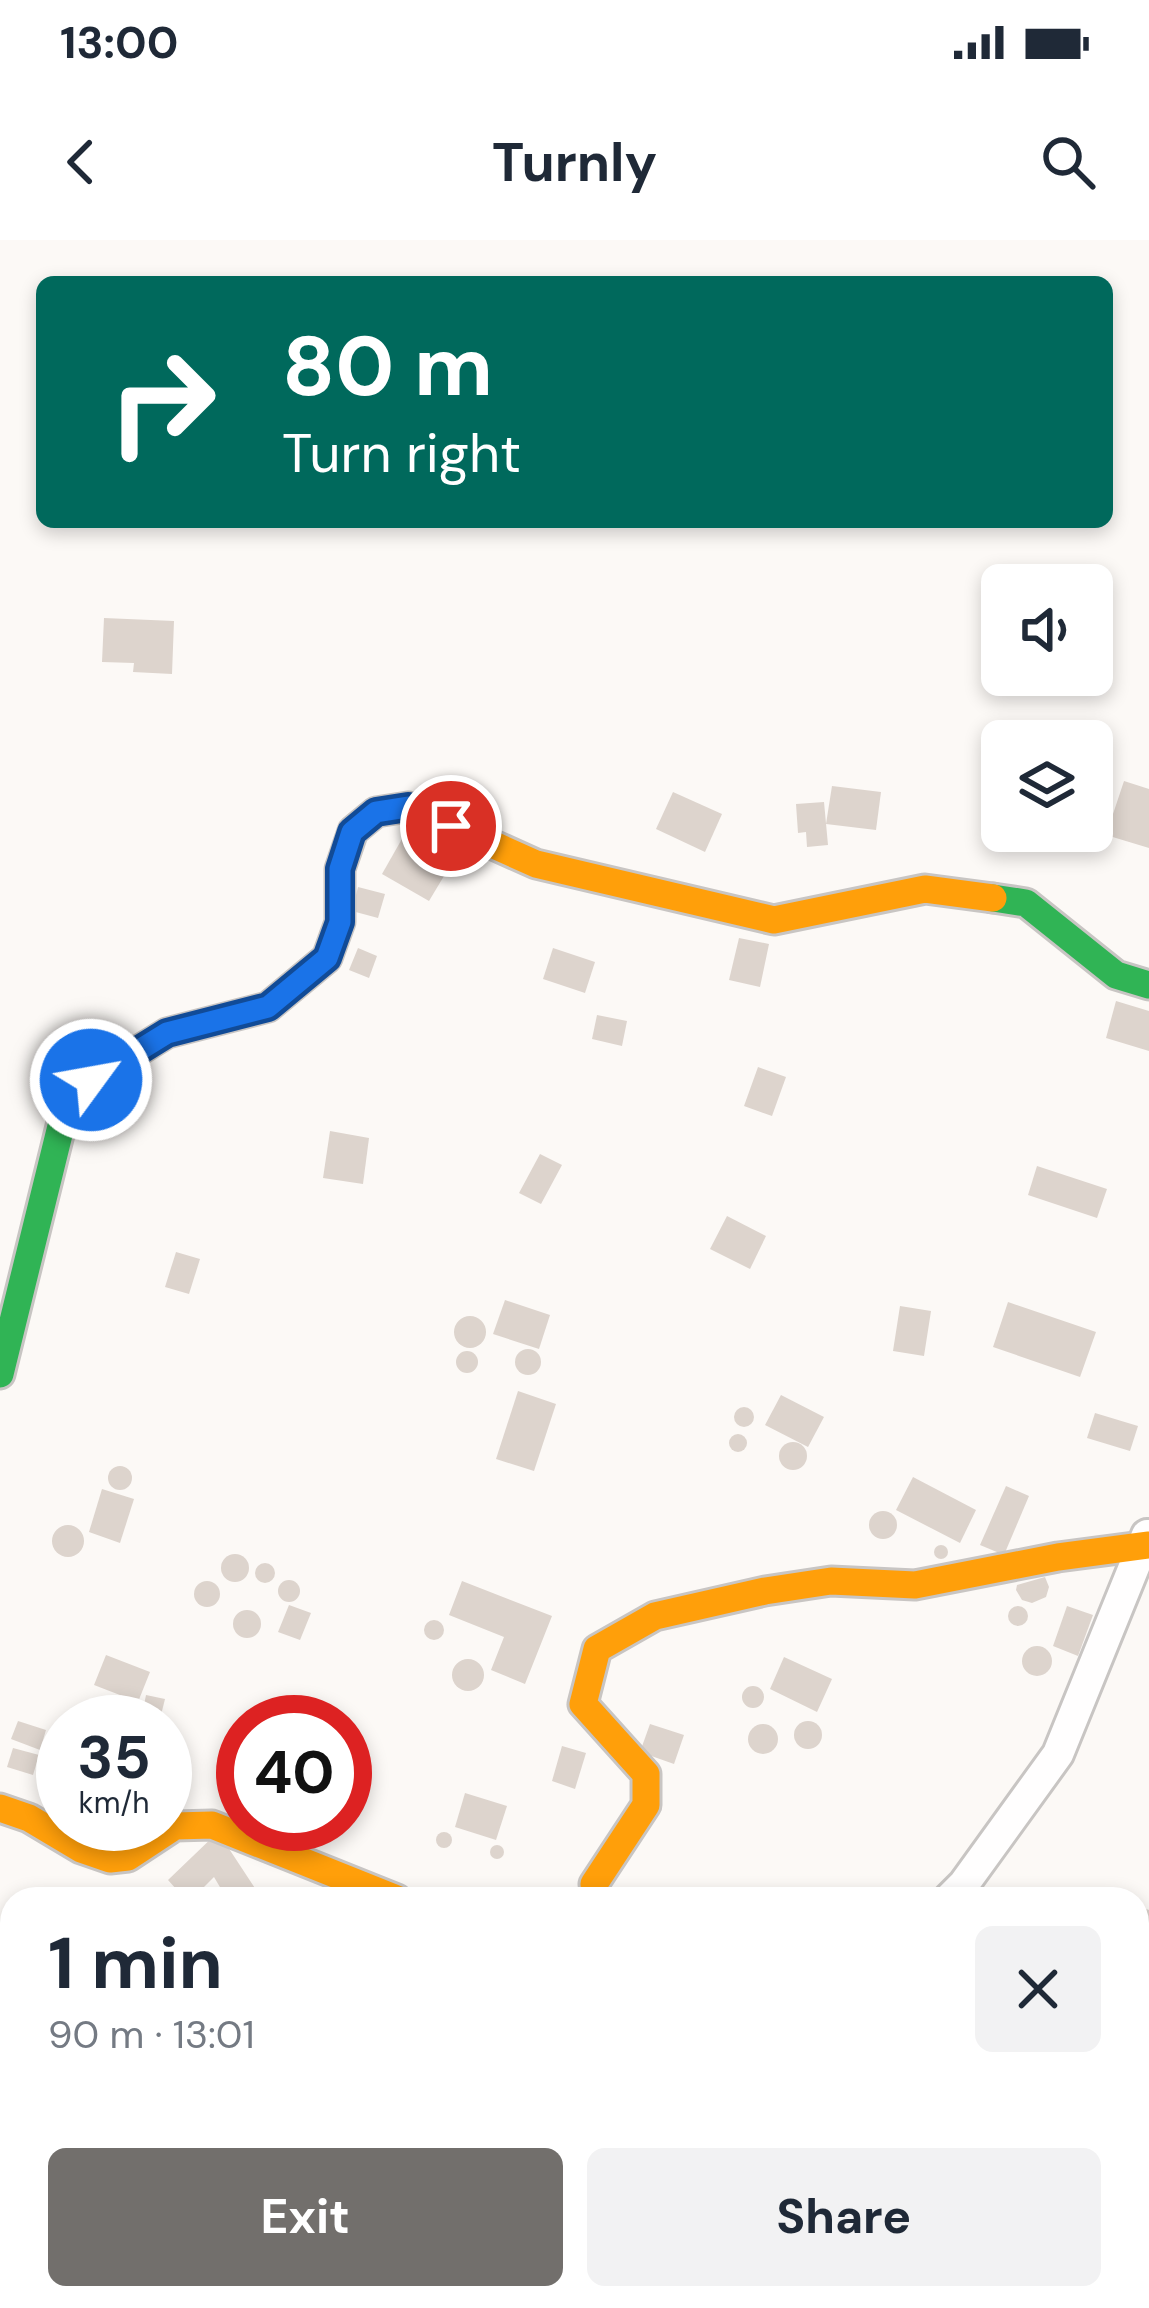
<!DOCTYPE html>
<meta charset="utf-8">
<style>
:root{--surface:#fff;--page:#f2f2f3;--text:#1f2937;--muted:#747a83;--accent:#726f6c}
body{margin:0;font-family:"DM Sans",sans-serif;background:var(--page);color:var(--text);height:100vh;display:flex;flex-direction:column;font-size:45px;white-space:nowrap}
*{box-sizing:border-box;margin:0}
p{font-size:39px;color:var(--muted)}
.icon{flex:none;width:66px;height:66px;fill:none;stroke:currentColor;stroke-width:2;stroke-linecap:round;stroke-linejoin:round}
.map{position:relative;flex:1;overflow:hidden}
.panel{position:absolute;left:0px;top:1647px;width:1149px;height:423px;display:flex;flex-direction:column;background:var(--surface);border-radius:36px 36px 0 0;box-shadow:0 6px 18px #0003}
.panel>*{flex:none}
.banner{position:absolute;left:36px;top:36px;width:1077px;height:252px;border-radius:18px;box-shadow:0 6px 18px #0003;background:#00695c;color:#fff;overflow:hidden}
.fabs{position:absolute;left:981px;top:324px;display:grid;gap:24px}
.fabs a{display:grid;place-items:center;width:132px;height:132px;border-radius:18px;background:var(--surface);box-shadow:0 6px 18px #0003;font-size:60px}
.speed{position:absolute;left:36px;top:1455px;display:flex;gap:24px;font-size:60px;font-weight:700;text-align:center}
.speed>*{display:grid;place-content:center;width:156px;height:156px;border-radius:50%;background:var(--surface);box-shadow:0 6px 18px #0003;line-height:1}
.speed small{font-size:30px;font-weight:400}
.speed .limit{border:18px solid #d22;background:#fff;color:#111}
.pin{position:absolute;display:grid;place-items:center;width:102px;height:102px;color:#fff;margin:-51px;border:6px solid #fff;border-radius:50%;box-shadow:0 3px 12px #0007}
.me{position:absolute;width:132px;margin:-66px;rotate:58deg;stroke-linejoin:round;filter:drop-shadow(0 0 9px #0008)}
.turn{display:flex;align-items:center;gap:42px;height:252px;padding:0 48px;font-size:54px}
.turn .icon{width:156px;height:156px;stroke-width:2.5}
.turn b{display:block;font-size:84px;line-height:102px}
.round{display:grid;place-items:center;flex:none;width:126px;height:126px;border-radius:18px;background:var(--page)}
.overview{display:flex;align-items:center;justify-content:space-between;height:204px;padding:0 48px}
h1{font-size:72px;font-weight:700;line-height:90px}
.button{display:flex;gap:24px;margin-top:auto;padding:24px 48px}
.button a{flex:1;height:138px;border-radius:18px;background:var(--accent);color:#fff;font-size:48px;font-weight:700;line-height:138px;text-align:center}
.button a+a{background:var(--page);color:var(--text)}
.status{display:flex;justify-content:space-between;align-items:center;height:84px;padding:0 60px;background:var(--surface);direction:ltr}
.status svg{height:33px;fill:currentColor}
header{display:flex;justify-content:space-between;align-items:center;height:156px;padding:0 48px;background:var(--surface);font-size:54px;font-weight:700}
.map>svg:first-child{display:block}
.building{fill:#ddd4cd}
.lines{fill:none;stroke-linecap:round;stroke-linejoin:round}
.street-casing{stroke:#c8c5c3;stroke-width:36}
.fast-casing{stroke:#c8c5c3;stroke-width:33}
.slow-casing{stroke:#c8c5c3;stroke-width:33}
.street{stroke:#fffefe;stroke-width:30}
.fast{stroke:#30b455;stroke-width:27}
.slow{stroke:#ff9f0a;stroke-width:27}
.route-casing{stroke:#114b97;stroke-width:30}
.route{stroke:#1a73e8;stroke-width:21}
</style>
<div class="status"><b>13:00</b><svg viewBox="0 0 49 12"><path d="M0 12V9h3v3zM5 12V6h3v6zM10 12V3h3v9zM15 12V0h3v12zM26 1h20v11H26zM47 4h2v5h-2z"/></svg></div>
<header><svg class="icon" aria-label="back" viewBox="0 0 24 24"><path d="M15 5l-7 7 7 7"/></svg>Turnly<svg class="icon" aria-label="search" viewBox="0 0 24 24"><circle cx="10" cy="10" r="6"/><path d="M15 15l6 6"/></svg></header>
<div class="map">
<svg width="1149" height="2068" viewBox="0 0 1149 2068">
<rect width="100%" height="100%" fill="#fcf9f6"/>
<g class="building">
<polygon points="104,378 174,381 172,434 133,432 134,423 102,422"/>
<polygon points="1124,541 1149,549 1149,608 1106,595"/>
<polygon points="832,546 881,552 876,590 826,584"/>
<polygon points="673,552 722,574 705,612 656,589"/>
<polygon points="824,562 828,605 807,607 806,592 798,593 796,564"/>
<polygon points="411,583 459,611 429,661 382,634"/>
<polygon points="358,647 385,654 378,678 352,671"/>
<polygon points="739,698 769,704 760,747 729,740"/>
<polygon points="358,708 377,716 369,738 349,730"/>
<polygon points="553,708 595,722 585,753 543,739"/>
<polygon points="1116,761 1149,771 1149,811 1106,798"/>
<polygon points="597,775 627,781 622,806 592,799"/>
<polygon points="758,827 786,837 772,876 744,866"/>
<polygon points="330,891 369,898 363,944 323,938"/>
<polygon points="540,914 562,925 541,964 519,953"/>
<polygon points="1037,926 1107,949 1097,978 1028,955"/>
<polygon points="727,976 766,996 750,1029 710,1009"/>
<polygon points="176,1012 200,1019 189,1054 165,1047"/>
<polygon points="505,1060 550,1075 539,1109 493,1094"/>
<polygon points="1008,1062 1096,1092 1080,1137 993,1107"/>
<polygon points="900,1066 931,1071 924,1116 893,1111"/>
<circle cx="470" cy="1092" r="16"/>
<circle cx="528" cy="1122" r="13"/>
<circle cx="467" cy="1122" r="11"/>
<polygon points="518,1151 556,1164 534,1231 496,1219"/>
<polygon points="781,1155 824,1177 808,1207 765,1185"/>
<circle cx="744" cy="1177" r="10"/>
<polygon points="1095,1173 1138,1186 1130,1211 1087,1198"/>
<circle cx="738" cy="1203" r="9"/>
<circle cx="793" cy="1216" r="14"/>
<circle cx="120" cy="1238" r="12"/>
<polygon points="913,1237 976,1270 960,1303 896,1270"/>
<polygon points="1006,1246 1029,1256 1004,1315 980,1305"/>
<polygon points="102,1249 134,1259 120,1303 89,1292"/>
<circle cx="883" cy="1285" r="14"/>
<circle cx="68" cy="1301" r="16"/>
<circle cx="941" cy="1312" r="7"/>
<circle cx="235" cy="1328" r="14"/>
<circle cx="265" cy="1333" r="10"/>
<polygon points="1045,1337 1049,1347 1046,1357 1032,1363 1022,1360 1016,1350 1017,1345"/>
<circle cx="289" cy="1351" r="11"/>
<circle cx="207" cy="1354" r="13"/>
<polygon points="462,1341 552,1376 525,1444 491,1430 504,1397 449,1375"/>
<polygon points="289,1365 311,1373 300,1400 278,1392"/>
<polygon points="1067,1366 1093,1375 1078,1416 1053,1406"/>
<circle cx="1018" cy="1376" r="10"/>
<circle cx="247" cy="1384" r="14"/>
<circle cx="434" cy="1390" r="10"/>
<circle cx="1037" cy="1421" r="15"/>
<polygon points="106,1415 150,1432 138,1462 94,1445"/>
<polygon points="784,1417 832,1439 817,1472 770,1449"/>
<circle cx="468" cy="1435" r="16"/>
<circle cx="753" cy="1457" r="11"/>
<polygon points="146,1455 165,1459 160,1479 142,1475"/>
<circle cx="808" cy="1495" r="14"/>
<polygon points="18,1481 46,1490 40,1510 11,1499"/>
<circle cx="763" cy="1499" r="15"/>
<polygon points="650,1484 684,1495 674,1524 640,1512"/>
<polygon points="562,1506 586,1513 575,1549 552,1541"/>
<polygon points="13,1508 39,1515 33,1535 7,1527"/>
<polygon points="465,1553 507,1566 496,1600 455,1587"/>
<polygon points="218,1592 262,1659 227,1659 214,1637 192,1659 185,1659 168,1640"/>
<circle cx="444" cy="1600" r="8"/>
<circle cx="497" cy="1612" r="7"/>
<polygon points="1144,1668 1149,1670 1149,1710 1137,1704 1137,1682"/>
<polygon points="389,2058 418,2058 426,2061 423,2068 385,2068"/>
<polygon points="811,2058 848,2058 842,2068 817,2068 809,2063"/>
<polygon points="999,2058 1038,2058 1020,2068 1004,2068"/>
<polygon points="105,2059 106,2068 81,2068 80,2062"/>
</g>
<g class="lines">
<g class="street-casing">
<polyline id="street" points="949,1659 964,1644 1058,1514 1147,1295"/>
</g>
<g class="fast-casing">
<g id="fast">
<polyline points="993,658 1026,663 1116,735 1149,745"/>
<polyline points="0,1134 64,874 91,840 167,793 268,767 327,718 340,682 340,629 353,591 376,572 408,567 438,580"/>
</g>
</g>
<g class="slow-casing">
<g id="slow">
<polyline points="438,580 536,624 774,680 925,649 993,658"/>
<polyline points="0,1568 29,1578 81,1609 110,1619 128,1617 175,1586 212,1585 397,1659"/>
<polyline points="594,1644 646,1565 646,1534 583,1464 597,1409 655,1376 765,1351 831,1341 915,1345 1058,1317 1149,1305"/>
</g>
</g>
<use href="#street" class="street"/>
<use href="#fast" class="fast"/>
<use href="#slow" class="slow"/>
</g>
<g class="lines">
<g class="route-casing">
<polyline id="route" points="91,840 167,793 268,767 327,718 340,682 340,629 352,592 376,572 408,567 451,586"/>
</g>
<use href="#route" class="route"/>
</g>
</svg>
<div class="fabs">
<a><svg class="icon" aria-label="sound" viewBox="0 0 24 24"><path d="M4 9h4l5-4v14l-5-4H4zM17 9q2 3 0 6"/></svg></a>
<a><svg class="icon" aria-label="layers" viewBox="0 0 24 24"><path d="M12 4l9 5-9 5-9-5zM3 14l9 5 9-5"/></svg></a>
</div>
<div class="speed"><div>35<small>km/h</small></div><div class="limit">40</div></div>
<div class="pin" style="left:451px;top:586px;background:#d93025"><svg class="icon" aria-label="arrive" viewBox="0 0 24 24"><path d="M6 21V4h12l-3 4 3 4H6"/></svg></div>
<svg class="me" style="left:91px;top:840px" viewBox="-20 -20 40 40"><circle r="17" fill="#1a73e8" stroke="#fff" stroke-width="3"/><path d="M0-11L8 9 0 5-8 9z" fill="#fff"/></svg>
<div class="banner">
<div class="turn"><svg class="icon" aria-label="right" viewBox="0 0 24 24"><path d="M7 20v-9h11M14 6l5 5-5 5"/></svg><div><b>80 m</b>Turn right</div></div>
</div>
<section class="panel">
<div class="overview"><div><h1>1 min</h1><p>90 m · 13:01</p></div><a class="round"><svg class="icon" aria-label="close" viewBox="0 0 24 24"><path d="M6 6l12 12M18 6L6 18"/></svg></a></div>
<div class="button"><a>Exit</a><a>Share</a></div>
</section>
</div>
